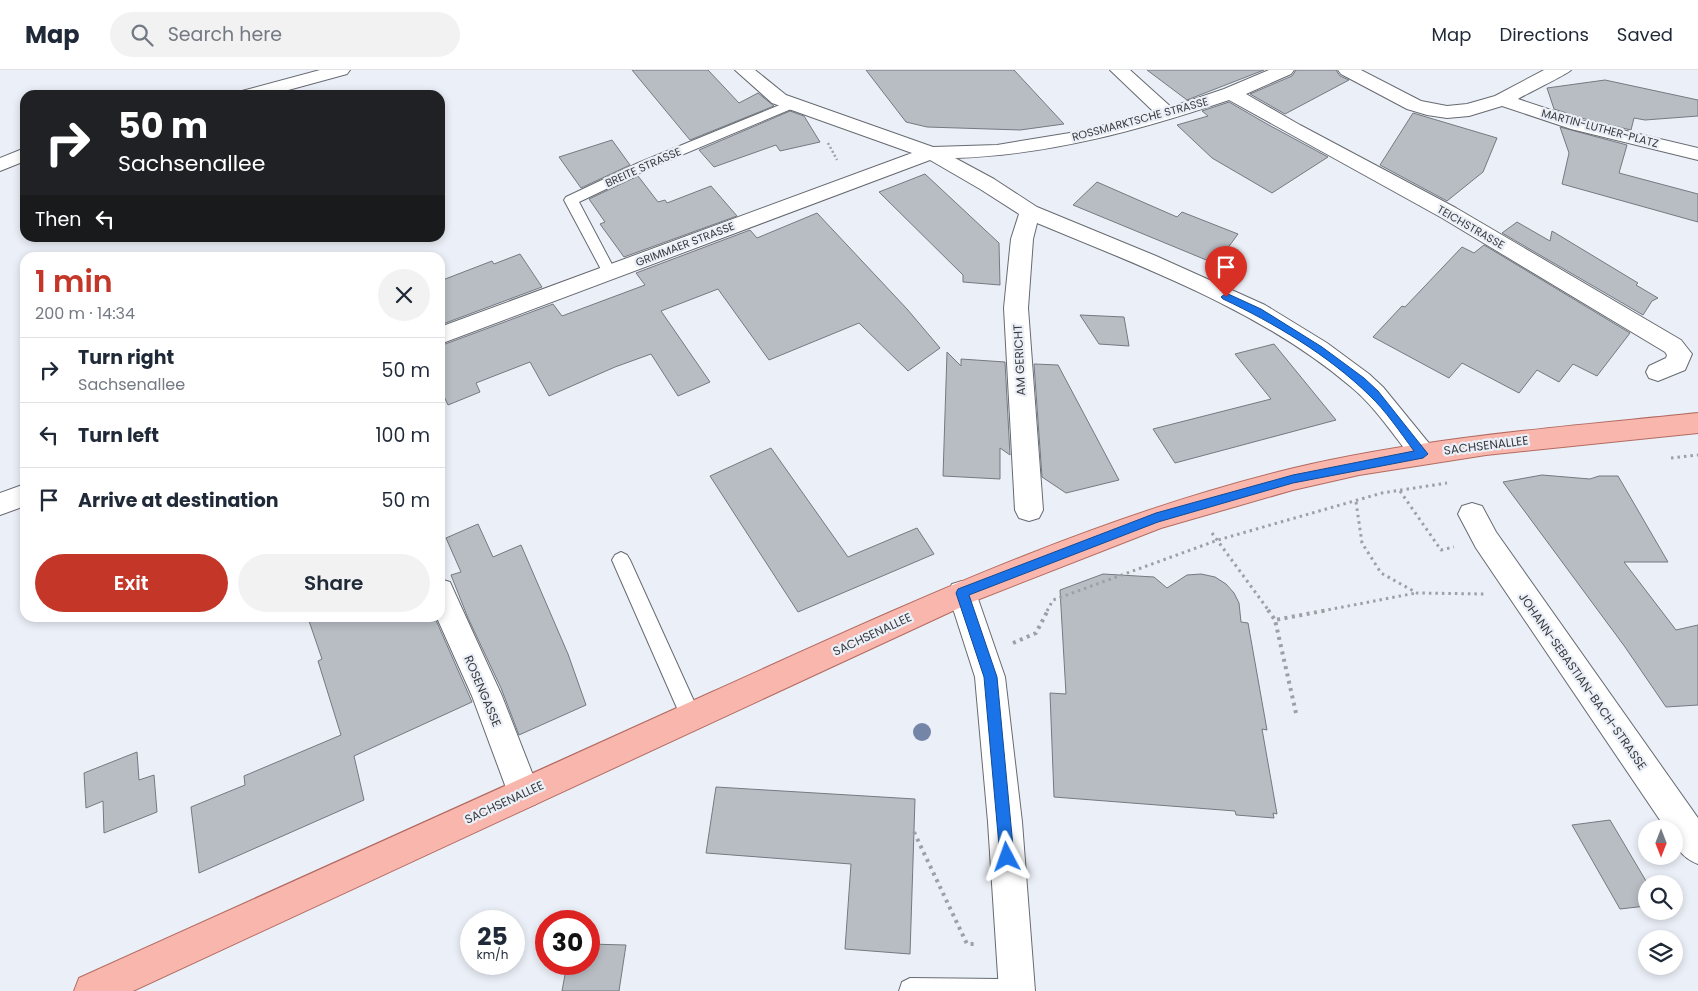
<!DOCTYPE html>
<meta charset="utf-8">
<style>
:root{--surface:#fff;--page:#f2f2f3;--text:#1f2937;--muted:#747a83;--line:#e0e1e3;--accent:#c33628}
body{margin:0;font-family:Poppins,sans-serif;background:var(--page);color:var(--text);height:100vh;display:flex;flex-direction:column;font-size:19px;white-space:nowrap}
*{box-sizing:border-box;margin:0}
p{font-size:16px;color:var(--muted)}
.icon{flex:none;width:28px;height:28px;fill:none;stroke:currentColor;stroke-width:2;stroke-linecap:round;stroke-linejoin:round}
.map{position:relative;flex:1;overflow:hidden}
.panel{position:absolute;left:20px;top:182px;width:425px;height:370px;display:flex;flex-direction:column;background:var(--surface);border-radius:15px;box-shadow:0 2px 8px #0003}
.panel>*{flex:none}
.banner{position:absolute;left:20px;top:20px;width:425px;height:152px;border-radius:15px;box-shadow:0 2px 8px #0003;background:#202124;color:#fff;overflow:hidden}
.needle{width:32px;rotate:180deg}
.controls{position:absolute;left:1638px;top:750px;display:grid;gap:10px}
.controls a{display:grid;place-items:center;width:45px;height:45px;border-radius:50%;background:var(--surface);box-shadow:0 2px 8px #0003;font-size:25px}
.speed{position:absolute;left:460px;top:840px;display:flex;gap:10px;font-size:25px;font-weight:700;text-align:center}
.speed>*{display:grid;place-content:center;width:65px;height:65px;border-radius:50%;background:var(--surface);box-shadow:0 2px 8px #0003;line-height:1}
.speed small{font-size:12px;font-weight:400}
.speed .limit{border:8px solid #d22;background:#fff;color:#111}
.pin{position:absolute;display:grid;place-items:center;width:42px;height:42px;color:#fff;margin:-51px -21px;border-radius:50% 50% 50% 0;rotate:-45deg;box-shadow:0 0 5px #0007}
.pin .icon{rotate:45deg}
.me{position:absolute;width:55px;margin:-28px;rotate:356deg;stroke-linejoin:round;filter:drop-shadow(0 0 4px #0008)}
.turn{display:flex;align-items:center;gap:18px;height:105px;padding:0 15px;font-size:22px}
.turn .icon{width:65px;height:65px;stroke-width:2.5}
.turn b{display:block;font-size:35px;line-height:42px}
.then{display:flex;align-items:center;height:48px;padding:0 15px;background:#0003;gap:10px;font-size:19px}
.round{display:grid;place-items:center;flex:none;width:52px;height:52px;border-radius:26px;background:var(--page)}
.headline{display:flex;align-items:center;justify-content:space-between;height:85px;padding:0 15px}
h1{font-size:30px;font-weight:600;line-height:38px;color:var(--accent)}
.button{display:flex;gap:10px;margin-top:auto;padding:10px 15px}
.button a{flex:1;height:58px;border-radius:30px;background:var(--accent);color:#fff;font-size:20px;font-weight:600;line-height:58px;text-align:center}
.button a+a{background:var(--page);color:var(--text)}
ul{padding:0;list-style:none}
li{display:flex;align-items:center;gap:15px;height:65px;padding:0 15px;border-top:1px solid var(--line)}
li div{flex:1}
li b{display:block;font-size:19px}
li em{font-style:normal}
header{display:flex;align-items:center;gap:30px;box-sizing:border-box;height:70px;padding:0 25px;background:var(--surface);border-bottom:1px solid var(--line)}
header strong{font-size:24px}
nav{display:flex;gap:28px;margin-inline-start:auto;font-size:18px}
.search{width:350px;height:45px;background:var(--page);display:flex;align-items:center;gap:12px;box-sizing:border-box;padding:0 18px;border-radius:28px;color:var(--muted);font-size:19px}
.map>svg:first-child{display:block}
.building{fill:#b8bdc4;stroke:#757980}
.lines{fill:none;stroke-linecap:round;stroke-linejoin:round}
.service-casing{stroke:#666a71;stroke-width:2}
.minor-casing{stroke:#666a71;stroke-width:2}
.primary-casing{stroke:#b36b61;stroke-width:2}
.path-far2{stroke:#9da0a6;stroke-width:2.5;stroke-dasharray:2 2.5;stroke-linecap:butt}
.path-far1{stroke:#9da0a6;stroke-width:3;stroke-dasharray:2.5 4;stroke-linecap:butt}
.path{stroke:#9da0a6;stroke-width:4;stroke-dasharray:3 4.5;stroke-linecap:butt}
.service{fill:#fff;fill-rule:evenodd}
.minor{fill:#fff;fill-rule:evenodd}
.primary{fill:#f9b6ac;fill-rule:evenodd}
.tree{fill:#7585a7}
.route{fill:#1a73e8;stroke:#114b97}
.labels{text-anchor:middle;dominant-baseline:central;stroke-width:4.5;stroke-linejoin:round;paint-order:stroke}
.far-street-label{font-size:11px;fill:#393b3e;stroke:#ebeff7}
.street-label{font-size:12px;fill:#393b3e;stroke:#ebeff7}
</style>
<header>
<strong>Map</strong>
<div class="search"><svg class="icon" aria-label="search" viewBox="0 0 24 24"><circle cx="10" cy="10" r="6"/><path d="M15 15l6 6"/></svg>Search here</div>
<nav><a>Map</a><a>Directions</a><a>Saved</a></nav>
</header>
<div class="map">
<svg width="1698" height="921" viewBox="0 0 1698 921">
<rect width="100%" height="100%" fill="#ebeff7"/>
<g class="building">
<polygon points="632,0 708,0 739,33 758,23 774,36 690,70"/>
<polygon points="866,0 1014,0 1064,54 1020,60 927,57 906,52"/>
<polygon points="1147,0 1264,0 1187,30"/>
<polygon points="1296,0 1336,0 1340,6 1349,10 1285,44 1250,24 1292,6"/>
<polygon points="1605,10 1698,30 1698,46 1645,50 1634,48 1631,60 1585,49 1554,39 1547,18"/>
<polygon points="1229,32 1267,54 1328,87 1272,123 1212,88 1177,55 1208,46 1202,41"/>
<polygon points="790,41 804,46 820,72 780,81 776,75 714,97 699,80"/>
<polygon points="1413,43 1497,68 1483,102 1447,131 1380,95"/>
<polygon points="1560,57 1627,75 1619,103 1698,124 1698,152 1562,114 1569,83"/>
<polygon points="612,70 630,95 581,118 559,87"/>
<polygon points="925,104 999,173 1000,215 963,212 963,205 879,122"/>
<polygon points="638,106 658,132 665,130 667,133 711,116 737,146 624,187 600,154 605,152 589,129"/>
<polygon points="1097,112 1177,147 1182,142 1238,164 1216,194 1073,135"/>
<polygon points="817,143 907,239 940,278 908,301 859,253 769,290 718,219 661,241 710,312 678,326 651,284 615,297 549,326 530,292 476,313 480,322 448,335 440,318 440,276 553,234 562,246 645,215 636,203 750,160 757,168"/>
<polygon points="1517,152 1550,171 1552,161 1638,213 1636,215 1658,228 1652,231 1643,245 1502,163"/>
<polygon points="1484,175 1630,263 1597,306 1573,294 1559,312 1537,300 1519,323 1462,293 1449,308 1373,267 1402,236 1405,237 1462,177 1474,183"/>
<polygon points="520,184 542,217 440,255 440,211 492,191 494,194"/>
<polygon points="1080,245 1124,247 1129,276 1099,274"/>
<polygon points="1274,274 1336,350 1175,393 1153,359 1271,329 1235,284"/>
<polygon points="947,282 961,296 961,289 1005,292 1010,385 1000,378 1000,409 943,406"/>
<polygon points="1034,294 1058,295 1119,410 1066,423 1042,407"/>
<polygon points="771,378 848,487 917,458 934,484 798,542 710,406"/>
<polygon points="1542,405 1590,409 1599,406 1618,406 1668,492 1624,492 1676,560 1698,555 1698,635 1666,637 1625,577 1503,412"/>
<polygon points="478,454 493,487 521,475 568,584 586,635 519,665 501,618 468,548 451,505 461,502 446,468"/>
<polygon points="1103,504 1154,507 1167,518 1187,505 1201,504 1215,507 1226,514 1234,523 1239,533 1241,552 1248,553 1267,660 1262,659 1277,744 1273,743 1274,748 1236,745 1235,741 1054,727 1050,623 1066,624 1060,520"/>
<polygon points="308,548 435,548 472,632 354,686 364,730 199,803 191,737 245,715 244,706 341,665 318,591 322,589"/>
<polygon points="137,682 139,710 154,705 157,742 104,763 103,731 86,738 84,703"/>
<polygon points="716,717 915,729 910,884 845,879 851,794 706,783"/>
<polygon points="1610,750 1646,811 1646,836 1620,839 1572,755"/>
<polygon points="589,874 626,875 619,921 562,921 567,894 589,894"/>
</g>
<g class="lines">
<g class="service-casing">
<g id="service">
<polygon points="792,30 796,31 798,34 796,37 648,99 579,132 616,202 614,205 604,205 564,130 566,127 638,93"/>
<polygon points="621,482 627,485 630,490 698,640 701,647 698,654 691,656 684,654 612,490 615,485"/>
<polygon points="910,908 1000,909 1008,913 1012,921 899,921 902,912"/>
</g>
</g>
<g class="minor-casing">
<g id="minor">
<polygon points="320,0 350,0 347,4 270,25 240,25 242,21"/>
<path d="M735,0H755L786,25L933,77L997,75L1082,61L1154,42L1110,0H1130L1171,37L1224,19L1269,0H1294L1291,4L1246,24L1300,55L1456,138L1681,270L1692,284L1685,300L1658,311L1649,308L1646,302L1649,296L1666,288L1667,285L1665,282L1442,148L1229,30C1140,60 1050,85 955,88L994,109L1037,137L1156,186L1265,235L1327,273L1369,304L1383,317L1432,377L1436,384L1432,391L1423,394L1414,391C1394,366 1375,336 1350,316C1260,240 1145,198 1037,153L1033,169L1028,238L1043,440L1039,448L1029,451L1019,448L1015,440L1004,238L1011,169L1019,144L980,119L930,90L440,274V257L912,83L772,33Z"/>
<path d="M1338,0H1361L1421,31L1447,36L1467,34L1495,26L1544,0H1571C1568,4 1526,24 1518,29L1584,51L1698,78V90L1571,59L1502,36L1469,46L1447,48L1427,45L1407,39L1341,4Z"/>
<polygon points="25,78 25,91 0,101 0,88"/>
<polygon points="25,414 25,436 0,445 0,423"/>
<path d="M1472,433L1482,436L1496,462L1698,748V794C1681,787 1674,777 1674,759H1666L1476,478L1458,444L1462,436Z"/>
<polygon points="440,509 450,512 454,521 502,626 540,723 536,734 524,739 512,734 472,626 437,548 440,548"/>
<polygon points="962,511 972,514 976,523 1005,607 1022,752 1035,921 999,921 988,752 975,607 948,523 952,514"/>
</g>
</g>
<g class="primary-casing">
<path id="primary" d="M1698,343V363L1486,385L1359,405L1293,420L1161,458L972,532L133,921H74L79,908C290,813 501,718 712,622C901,537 1091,447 1294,398C1426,367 1563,357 1698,343Z"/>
</g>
<polyline class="path-far2" points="828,73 837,90"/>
<g class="path-far1">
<polyline points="1671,388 1698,385"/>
<polyline points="1400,421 1441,480 1454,477"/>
<polyline points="1356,432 1362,473 1381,503 1417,523 1484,524"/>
<polyline points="1212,463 1269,541"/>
<polyline points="1047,541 1053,530 1218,470 1382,423 1447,413"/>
<polyline points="1322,541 1416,523"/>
</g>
<g class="path">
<polyline points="1268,540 1275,550"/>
<polyline points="1013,573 1036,563 1048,540"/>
<polyline points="1296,643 1275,550 1328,540"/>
<polyline points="914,762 967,874 978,874"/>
</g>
<use href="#service" class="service"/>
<use href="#minor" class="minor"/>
<use href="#primary" class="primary"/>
</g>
<circle class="tree" cx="922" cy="662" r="9"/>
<path class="route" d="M1226,223L1261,239L1322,277L1364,308L1378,321L1428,384L1423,388L1293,413L1158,452L969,525L997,607L1014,787L1012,792L1007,794L1002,792L1000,787L984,607L956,523L958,519L1156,443L1293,405L1414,381C1400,362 1386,341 1369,325C1328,285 1274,253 1223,229L1221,227Z"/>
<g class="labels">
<g class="far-street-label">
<text transform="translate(1140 49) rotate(-15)">ROSSMARKTSCHE STRASSE</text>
<text transform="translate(1600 58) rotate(15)">MARTIN-LUTHER-PLATZ</text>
<text transform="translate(643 97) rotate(-24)">BREITE STRASSE</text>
<text transform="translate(1471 157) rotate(30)">TEICHSTRASSE</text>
<text transform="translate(685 174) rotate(-21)">GRIMMAER STRASSE</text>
</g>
<g class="street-label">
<text transform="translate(1019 290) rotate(-93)">AM GERICHT</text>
<text transform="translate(1486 375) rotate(-7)">SACHSENALLEE</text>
<text transform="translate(872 564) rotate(-25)">SACHSENALLEE</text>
<text transform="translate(1583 611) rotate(55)">JOHANN-SEBASTIAN-BACH-STRASSE</text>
<text transform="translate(483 621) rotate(67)">ROSENGASSE</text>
<text transform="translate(504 732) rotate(-25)">SACHSENALLEE</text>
</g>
</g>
</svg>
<div class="controls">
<a><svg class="needle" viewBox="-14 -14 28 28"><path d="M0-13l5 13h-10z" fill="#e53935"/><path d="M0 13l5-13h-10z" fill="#747a83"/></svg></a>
<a><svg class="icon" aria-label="search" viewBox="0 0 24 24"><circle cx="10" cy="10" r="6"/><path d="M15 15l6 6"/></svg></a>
<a><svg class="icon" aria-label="layers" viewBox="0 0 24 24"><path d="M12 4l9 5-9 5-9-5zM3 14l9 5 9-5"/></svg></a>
</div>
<div class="speed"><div>25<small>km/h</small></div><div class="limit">30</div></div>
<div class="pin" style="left:1226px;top:227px;background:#d93025"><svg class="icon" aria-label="arrive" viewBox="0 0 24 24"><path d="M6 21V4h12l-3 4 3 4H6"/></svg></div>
<svg class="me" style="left:1007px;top:787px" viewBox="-20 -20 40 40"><path d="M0-17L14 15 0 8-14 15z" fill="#1a73e8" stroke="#fff" stroke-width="4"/></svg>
<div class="banner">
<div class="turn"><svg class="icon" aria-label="right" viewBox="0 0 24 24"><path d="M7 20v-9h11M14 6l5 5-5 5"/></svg><div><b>50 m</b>Sachsenallee</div></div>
<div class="then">Then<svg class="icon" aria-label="left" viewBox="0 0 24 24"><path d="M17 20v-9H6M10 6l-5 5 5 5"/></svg></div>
</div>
<section class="panel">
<div class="headline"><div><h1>1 min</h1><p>200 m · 14:34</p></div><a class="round"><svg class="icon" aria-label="close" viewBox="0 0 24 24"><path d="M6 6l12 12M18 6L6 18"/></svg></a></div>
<ul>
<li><svg class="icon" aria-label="right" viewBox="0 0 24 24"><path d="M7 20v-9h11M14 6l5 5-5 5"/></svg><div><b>Turn right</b><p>Sachsenallee</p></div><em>50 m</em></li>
<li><svg class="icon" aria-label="left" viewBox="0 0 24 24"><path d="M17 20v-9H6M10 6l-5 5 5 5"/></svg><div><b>Turn left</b></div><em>100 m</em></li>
<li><svg class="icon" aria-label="arrive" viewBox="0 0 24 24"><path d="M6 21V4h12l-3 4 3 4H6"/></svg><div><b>Arrive at destination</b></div><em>50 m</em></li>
</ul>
<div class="button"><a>Exit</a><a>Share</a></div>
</section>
</div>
